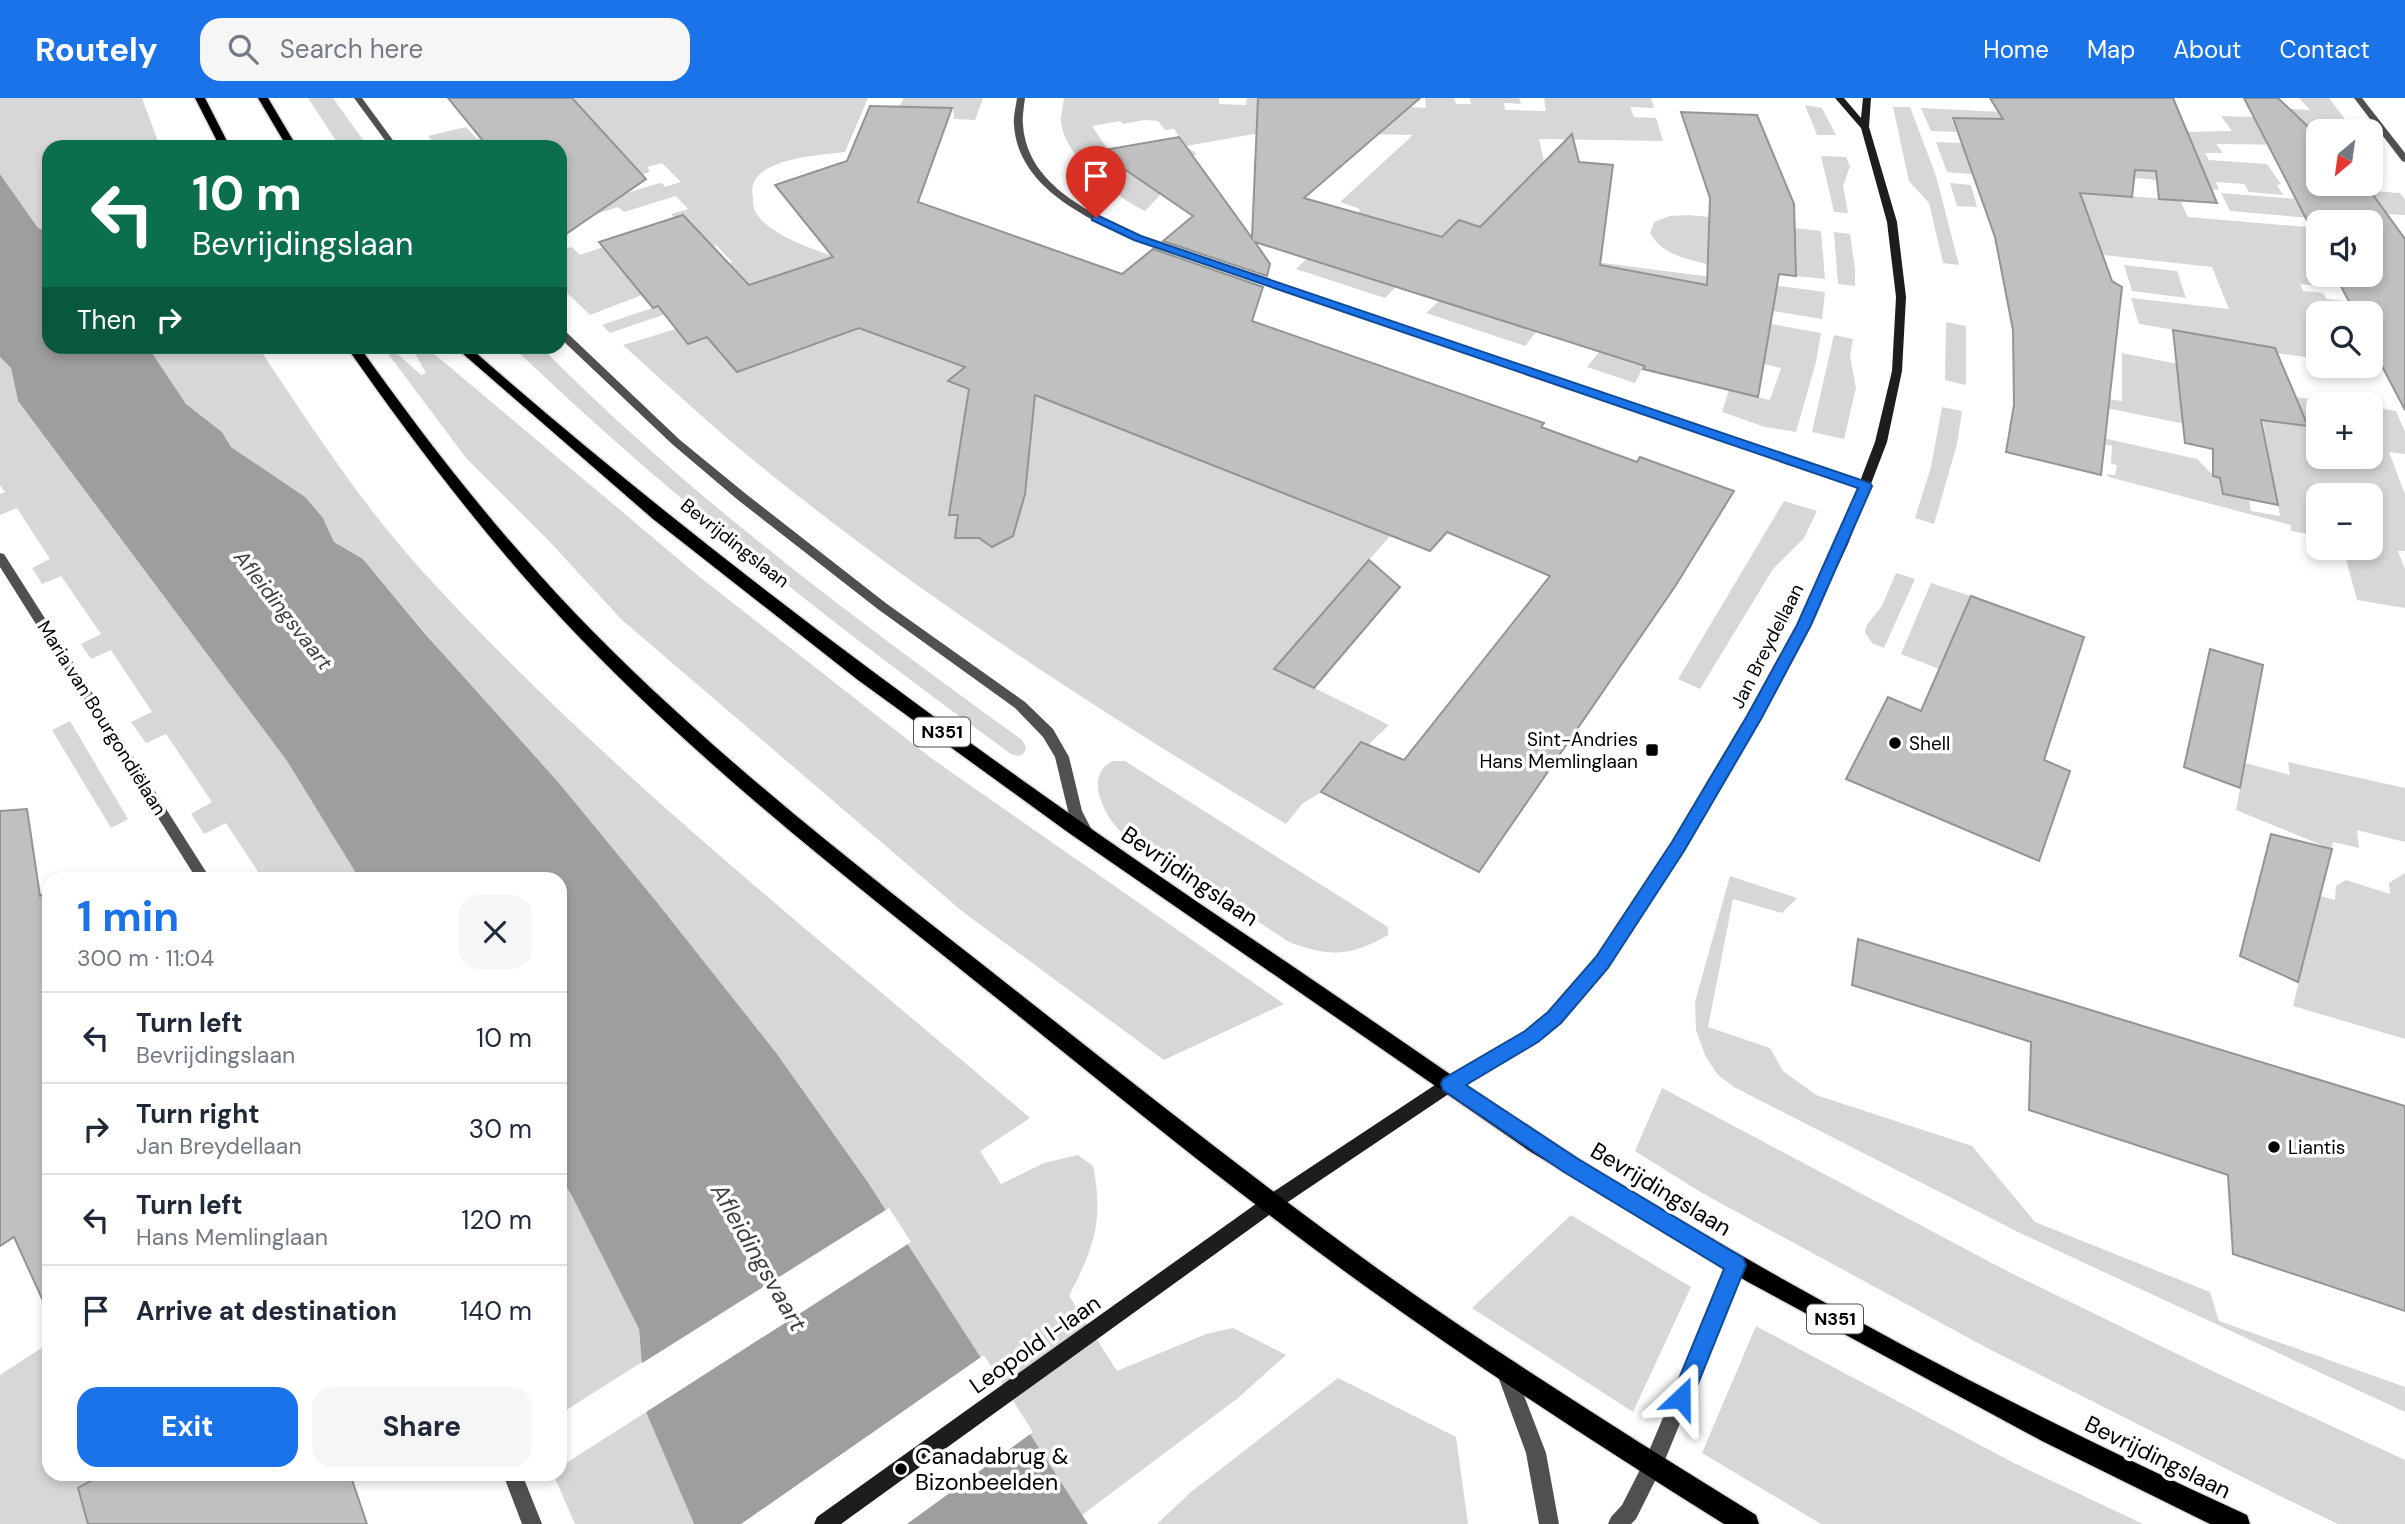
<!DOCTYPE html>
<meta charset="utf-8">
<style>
:root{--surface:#fff;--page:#f6f6f7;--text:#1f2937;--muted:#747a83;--line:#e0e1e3;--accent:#1a73e8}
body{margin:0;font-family:"DM Sans",sans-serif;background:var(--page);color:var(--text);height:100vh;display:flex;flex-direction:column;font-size:26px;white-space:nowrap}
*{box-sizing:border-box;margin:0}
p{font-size:23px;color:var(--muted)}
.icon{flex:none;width:38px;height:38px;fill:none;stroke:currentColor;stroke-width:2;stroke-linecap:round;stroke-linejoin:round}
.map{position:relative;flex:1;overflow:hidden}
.panel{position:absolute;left:42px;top:774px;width:525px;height:609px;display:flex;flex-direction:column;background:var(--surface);border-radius:21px;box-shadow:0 4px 10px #0003}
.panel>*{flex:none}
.banner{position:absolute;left:42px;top:42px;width:525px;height:214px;border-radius:21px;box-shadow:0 4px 10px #0003;background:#0b6e4f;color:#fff;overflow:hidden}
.needle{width:46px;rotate:209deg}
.controls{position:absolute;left:2306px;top:21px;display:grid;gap:14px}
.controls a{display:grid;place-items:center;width:77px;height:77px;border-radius:14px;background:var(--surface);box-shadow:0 4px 10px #0003;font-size:35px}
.pin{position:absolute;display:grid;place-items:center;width:60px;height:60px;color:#fff;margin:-72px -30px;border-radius:50% 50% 50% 0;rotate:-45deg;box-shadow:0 0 7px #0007}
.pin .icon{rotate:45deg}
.me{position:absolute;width:77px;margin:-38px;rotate:23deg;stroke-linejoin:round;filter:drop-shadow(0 0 5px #0008)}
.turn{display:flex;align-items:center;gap:24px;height:147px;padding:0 35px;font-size:32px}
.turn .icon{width:91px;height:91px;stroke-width:2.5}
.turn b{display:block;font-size:49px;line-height:60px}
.then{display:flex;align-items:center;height:66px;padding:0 35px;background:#0003;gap:14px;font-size:26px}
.round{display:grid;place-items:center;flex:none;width:74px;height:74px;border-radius:21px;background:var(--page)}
.overview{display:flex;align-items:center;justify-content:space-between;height:119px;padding:0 35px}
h1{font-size:42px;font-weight:700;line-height:52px;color:var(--accent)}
.cta{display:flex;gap:14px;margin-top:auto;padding:14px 35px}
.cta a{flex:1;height:80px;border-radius:21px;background:var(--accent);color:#fff;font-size:28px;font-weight:700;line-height:80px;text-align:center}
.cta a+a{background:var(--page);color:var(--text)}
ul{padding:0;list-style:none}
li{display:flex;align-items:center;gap:21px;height:91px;padding:0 35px;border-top:2px solid var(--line)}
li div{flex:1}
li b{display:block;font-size:26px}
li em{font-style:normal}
header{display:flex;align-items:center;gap:42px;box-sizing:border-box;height:98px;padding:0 35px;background:var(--accent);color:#fff}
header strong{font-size:33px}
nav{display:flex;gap:38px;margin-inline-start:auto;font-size:24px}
.search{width:490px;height:63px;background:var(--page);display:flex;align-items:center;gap:18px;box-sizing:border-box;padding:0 24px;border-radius:21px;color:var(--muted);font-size:26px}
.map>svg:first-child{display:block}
.green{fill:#d7d7d7;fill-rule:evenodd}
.water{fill:#9e9e9e}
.pier{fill:#fff}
.building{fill:#c0c0c0;stroke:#949494;stroke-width:2}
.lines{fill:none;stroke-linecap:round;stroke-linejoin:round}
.primary-casing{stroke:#dbdbdb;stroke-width:3}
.lane{fill:#505050;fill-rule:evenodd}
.street{fill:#505050;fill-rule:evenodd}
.secondary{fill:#1d1d1d;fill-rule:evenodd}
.primary{fill:#000;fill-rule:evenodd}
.route{fill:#1a73e8;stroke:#114b97;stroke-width:2}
.poi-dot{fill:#000;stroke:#fff;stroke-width:2.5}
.labels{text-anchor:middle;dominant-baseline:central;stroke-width:7;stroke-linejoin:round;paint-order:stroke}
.shield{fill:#fff;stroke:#4c4c4c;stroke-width:2}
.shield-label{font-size:18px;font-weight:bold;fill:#000}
.street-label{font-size:19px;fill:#000;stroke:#fff}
.poi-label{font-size:19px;fill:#000;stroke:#fff;text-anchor:start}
.water-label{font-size:21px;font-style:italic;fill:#3f3f3f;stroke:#fff}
.near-street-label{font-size:23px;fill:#000;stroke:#fff}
.near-poi-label{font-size:23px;fill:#000;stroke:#fff;text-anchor:start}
.near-water-label{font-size:24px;font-style:italic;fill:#3f3f3f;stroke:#fff}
</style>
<header>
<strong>Routely</strong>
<div class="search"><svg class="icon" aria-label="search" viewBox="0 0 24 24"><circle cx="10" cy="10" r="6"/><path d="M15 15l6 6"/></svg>Search here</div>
<nav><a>Home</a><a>Map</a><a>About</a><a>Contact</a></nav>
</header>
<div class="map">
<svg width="2405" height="1426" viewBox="0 0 2405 1426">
<rect width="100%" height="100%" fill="#fff"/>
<g class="green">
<polygon points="0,0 142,0 160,49 49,49 49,134 38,130 0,76"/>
<polygon points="308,0 333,0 368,49 340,49"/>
<path d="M572,0H868L845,54C819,57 782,59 761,75C753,82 751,90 753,100C753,104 753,111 756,115C769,137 818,154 841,160L840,184L818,164L610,235L602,227L741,180L729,166L732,164L716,147L641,172L642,197L590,217L560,188V152L572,149L580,157L615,145L689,136L671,116L688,111L676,98L624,114L618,109L560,128L611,100L656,86L662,85L665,89L681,84L662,65L647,69L650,73L647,75L620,83L590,39L505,49H437L428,38L466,29L477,41L582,12Z"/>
<polygon points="904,0 983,0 975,22 954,21 953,10 899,9"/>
<path d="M1064,0H1219V6L1246,7L1247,0H1258L1426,10L1425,0H1454L1456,6H1471L1470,0H1519L1521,6L1504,5L1505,12L1546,13L1544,0H1651L1654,10L1630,9L1634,19L1656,20L1663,43L1539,41L1565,160L1825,194L1822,221L1773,213L1774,203L1769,235L1771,226L1821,235L1816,264L1796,334L1765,329L1722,314L1729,292L1770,302L1781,270L1657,241L1635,285L1587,269L1625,222L1440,141L1358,116L1360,111L1340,104L1413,37L1265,34L1186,48L1197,56L1163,69L1129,74L1161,96L1145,113C1116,99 1062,57 1061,22C1061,15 1063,7 1064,0ZM1144,22L1158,23L1165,32L1174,31L1185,48L1108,52L1092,28L1120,23L1123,26Z"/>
<polygon points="2299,0 2329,0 2354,33 2319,33 2319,47 2216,46 2223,55 2205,55 2209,62 2267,66 2281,86 2277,87 2283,97 2249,94 2244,86 2216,84 2219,92 2195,90 2169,83 2085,76 2089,86 1947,74 1936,44 1962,45 1970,66 2022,22 1951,20 1957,34 1931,33 1921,10 2063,17 2187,34 2232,33 2221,18 2255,19 2276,10 2310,12"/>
<polygon points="1805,7 1822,10 1836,37 1817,37"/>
<polygon points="1893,9 1910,9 1936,78 1959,167 1943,165 1929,105 1909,83"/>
<polygon points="1821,58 1846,59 1850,68 1843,88 1848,115 1834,114"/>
<polygon points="1950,85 1971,87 1977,109 1957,108"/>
<polygon points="2371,93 2400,95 2405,102 2405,117 2387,116"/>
<polygon points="2079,94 2180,102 2188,119 2319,130 2319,177 2329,177 2334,189 2300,186 2303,193 2323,195 2327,201 2347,203 2353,215 2319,215 2319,261 2241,250 2239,243 2178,236 2175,232 2139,226 2131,200 2229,211 2212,169 2022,148 2018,137 2099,143"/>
<polygon points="2221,95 2298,101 2310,120 2230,113"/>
<path d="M1689,117L1709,119L1707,166C1685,161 1662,156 1650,135L1654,124L1670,118Z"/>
<polygon points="1794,130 1821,133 1825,181 1796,178"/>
<polygon points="1834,134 1850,136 1855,171 1855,188 1838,186"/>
<polygon points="1309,158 1398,187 1385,200 1296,171"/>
<polygon points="2124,167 2177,173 2186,200 2132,193"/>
<path d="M845,189L917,252L965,269L949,283L960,287L977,274L1391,437L1274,570L1389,627L1368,647L1361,644L1321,694L1302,706L1286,726C1114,622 944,514 787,389C730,345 677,296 623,247L676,231L688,246L707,239L737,274L804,250Z"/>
<polygon points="1441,201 1537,233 1525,248 1426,215"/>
<polygon points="1946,224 1966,228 1966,287 1945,282"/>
<polygon points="1834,237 1853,241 1850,258 1856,290 1844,341 1812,334"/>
<path d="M148,249H258C310,326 361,406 424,475C608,676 824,844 1030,1020L980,1053L1001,1086L1044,1065L1078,1057L1093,1068C1104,1123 1094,1149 1069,1198L1117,1273L1206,1236L1233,1230L1286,1257L1238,1300L1082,1417L867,1083L777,956L363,461L334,444L323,420L267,374L231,349L222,334L186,306Z"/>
<polygon points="383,249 390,249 421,277 426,275 411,249 426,249 701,480 931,660 1284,906 1164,962 963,814 622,522 549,443 466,360"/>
<path d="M513,249H541C686,396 855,521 1022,642L1026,649L1024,655L1019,658L1011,656C837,530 668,398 513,249Z"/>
<polygon points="2122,255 2183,267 2259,294 2347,306 2319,306 2319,359 2371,359 2371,309 2396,313 2405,334 2405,356 2389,354 2405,396 2405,453 2398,453 2405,471 2405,510 2357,502 2343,450 2371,450 2371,397 2319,397 2319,438 2291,433 2291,427 2109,379 2107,376 2115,377 2117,367 2111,366 2112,348 2104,346 2103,340 2197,361 2214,378 2220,380 2249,401 2251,413 2280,418 2261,312 2205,330 2101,309 2101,300 2122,303"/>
<polygon points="0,259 11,270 18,303 287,663 359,780 262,780 226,725 204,736 191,716 212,704 166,636 146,645 131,624 152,614 111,552 91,561 81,546 101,536 61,478 42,486 32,470 50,461 17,410 0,417 0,396 5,394 0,387"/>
<polygon points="1942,309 1962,313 1957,346 1934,426 1915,420 1931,369"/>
<polygon points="1784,403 1817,413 1804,440 1773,471 1700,591 1678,581"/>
<polygon points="1896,475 1915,481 1884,550 1872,545 1865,534 1866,528 1882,508"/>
<polygon points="1931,485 1971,498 1939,571 1901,556"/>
<polygon points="70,623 128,721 111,730 52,632"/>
<path d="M1113,663H1125L1388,829V837C1350,859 1329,859 1289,844L1120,733C1104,717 1083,677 1113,663Z"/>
<polygon points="2288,664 2405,690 2405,744 2357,732 2359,750 2333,744 2331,751 2236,712 2245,665 2290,677"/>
<polygon points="2405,775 2405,941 2293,908 2320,798 2335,802 2336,788 2346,782 2390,796 2389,785"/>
<polygon points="1730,778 1797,800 1782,815 1733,801 1708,929 1770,950 1783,973 1816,997 1972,1048 2035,1124 2210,1194 2219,1223 2405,1289 2405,1314 2020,1135 1773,1009 1734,989 1717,976 1705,957 1696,932 1695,904"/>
<polygon points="1662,990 2007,1173 2208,1271 2405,1362 2405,1426 2338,1426 2282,1399 1987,1250 1702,1095 1635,1053"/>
<polygon points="560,1079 572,1098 639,1231 642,1264 560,1316"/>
<polygon points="1571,1117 1691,1189 1633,1314 1472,1210"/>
<polygon points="1756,1228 2012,1364 2143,1426 1821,1426 1702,1355"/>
<polygon points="49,1245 49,1376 100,1376 79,1390 88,1426 0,1426 0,1277"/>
<polygon points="1338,1280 1456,1339 1468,1426 1157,1426 1191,1394"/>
<polygon points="646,1314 694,1426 575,1426 553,1376 560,1376 560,1369"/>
</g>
<polygon class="water" points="0,76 38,130 49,134 49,248 148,249 186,306 222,334 231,349 305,399 323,420 334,444 363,461 426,537 558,684 655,802 777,956 867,1083 1088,1426 694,1426 646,1314 639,1231 572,1098 560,1079 560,780 359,780 287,663 18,303 11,270 0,259"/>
<g class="pier">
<polygon points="889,1110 911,1144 643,1316 639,1267"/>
<polygon points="984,1257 1033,1334 907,1426 741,1426"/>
</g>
<g class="building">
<polygon points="448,0 572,0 646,81 560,140 560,49 488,49"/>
<polygon points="1258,0 1420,0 1304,100 1442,139 1459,122 1480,129 1572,36 1579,64 1613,67 1600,167 1707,187 1710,100 1681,14 1757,17 1794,106 1796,178 1779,176 1758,299 1643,271 1645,268 1255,144 1270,166 1267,178 1163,143 1193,118 1098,53 1179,39 1252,140"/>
<polygon points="1990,0 2173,0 2217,105 2159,101 2156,73 2135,72 2132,99 2080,95 2112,183 2122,189 2101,377 2006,354 2014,307 2013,232 1995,139 1953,20 2003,21"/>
<polygon points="2244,0 2278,0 2319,39 2319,86 2365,86 2405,141 2405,312 2371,247 2371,215 2355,215 2335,177 2371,177 2371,124 2319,124 2319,146"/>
<polygon points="870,8 952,10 918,104 1122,176 1153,151 1263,189 1252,223 1544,325 1541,329 1637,364 1640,359 1734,393 1676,487 1479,774 1321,694 1361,644 1404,662 1550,478 1447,434 1430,453 1035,297 1025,396 1013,438 992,449 979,440 955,440 958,417 949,417 969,291 948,283 965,269 859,230 737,274 707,239 688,246 658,208 653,210 599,144 683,117 749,187 833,159 775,87 847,63"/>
<polygon points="2173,232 2275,250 2308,328 2261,322 2278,407 2223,396 2220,380 2213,378 2213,351 2185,345"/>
<polygon points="1369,462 1400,489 1314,590 1274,571"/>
<polygon points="1971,498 2084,539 2044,662 2070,673 2039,763 1846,681 1888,599 1921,613"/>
<polygon points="2210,551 2263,567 2240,690 2184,669"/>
<polygon points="27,711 40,798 49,793 49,1216 14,1139 0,1148 0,713"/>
<polygon points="2271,736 2332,751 2298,884 2240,858"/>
<polygon points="1858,841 2405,1008 2405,1213 2233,1156 2228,1077 2029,1012 2031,944 1852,887"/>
<polygon points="103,1376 350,1376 367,1426 88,1426 78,1390"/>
</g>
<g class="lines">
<g class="primary-casing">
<g id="primary">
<polygon points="195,0 205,0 230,49 220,49"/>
<polygon points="258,0 268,0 297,49 287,49"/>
<path d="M346,248H359C425,341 495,431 573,513C709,655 866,775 1020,896C1138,989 1256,1083 1378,1171C1501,1258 1628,1338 1756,1417L1759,1426H1724C1603,1350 1482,1272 1365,1188C1241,1099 1123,1002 1004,906C852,784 696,664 562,521C483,436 413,344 346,248Z"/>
<path d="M454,248H468C726,474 997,670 1282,861C1383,929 1481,1000 1584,1064C1797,1195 2020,1314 2247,1417L2250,1426H2210L2042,1343L1748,1184L1531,1054L1069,735L858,582L653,421Z"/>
</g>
</g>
<polygon class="lane" points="1736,1158 1742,1161 1745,1167 1660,1374 1653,1377 1646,1374 1643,1367 1730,1161"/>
<g class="street">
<polygon points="354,0 362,0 398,49 390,49"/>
<path d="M1017,0H1025C1024,9 1022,19 1023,27C1027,88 1094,117 1141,138L1870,385L1872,388L1866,392L1862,391L1135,142C1086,120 1018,89 1014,27C1013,18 1016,9 1017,0Z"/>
<polygon points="2354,0 2362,0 2405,55 2405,64 2402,63"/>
<polygon points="560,231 564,232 680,342 746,396 887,506 1025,604 1053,631 1069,659 1082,713 1095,738 1093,742 1083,742 1068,713 1055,659 1043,639 1015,610 879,512 738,402 672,346 560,240"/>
<polygon points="0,455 4,456 210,780 196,780 0,469"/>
<polygon points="1505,1264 1512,1266 1546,1355 1559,1426 1539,1426 1526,1355 1496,1273 1498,1266"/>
<polygon points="1653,1357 1660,1360 1663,1367 1636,1421 1631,1426 1608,1426 1611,1419 1622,1407 1646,1360"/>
<polygon points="503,1376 522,1376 542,1426 522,1426"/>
</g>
<polygon class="secondary" points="1835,0 1844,0 1861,20 1863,0 1871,0 1869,29 1897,124 1906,199 1902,273 1887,344 1848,446 1810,527 1744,650 1683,753 1607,870 1561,925 1538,943 1456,991 1279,1110 841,1426 814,1426 817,1419 1267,1098 1444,981 1526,933 1549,915 1597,860 1673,745 1734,642 1798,527 1836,446 1875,344 1892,273 1896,199 1887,124 1861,30"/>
<use href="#primary" class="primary"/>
</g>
<polygon class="route" points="1092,118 1099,118 1141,138 1870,385 1872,388 1811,527 1761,621 1684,753 1608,870 1561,925 1538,944 1466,987 1578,1061 1743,1160 1746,1167 1689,1308 1681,1311 1674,1308 1671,1300 1724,1171 1564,1074 1443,992 1441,986 1443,981 1525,933 1548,914 1596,859 1672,744 1747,618 1797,527 1858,390 1134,142 1092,122"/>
<g class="poi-dot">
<circle cx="1895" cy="645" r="7"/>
<rect x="1645" y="645" width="14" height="14" rx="3.5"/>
<circle cx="2274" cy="1049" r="7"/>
<circle cx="901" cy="1371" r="7"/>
</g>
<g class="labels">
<g class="shield">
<rect x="914" y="619.5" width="56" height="29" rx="5"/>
<rect x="1807" y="1206.5" width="56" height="29" rx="5"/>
</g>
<g class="shield-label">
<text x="942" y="634">N351</text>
<text x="1835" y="1221">N351</text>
</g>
<g class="street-label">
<text transform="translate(735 445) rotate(38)">Bevrijdingslaan</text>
<text transform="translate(1767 548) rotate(-63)">Jan Breydellaan</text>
<text transform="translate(102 620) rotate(58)">Maria van Bourgondiëlaan</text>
</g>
<g class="poi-label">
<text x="1638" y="641" text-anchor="end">Sint-Andries<tspan x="1638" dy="22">Hans Memlinglaan</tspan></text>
<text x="1909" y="645">Shell</text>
<text x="2288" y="1049">Liantis</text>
</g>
<g class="water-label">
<text transform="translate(283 512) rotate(52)">Afleidingsvaart</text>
</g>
<g class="near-street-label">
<text transform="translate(1190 778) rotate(34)">Bevrijdingslaan</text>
<text transform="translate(1661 1091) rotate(31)">Bevrijdingslaan</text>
<text transform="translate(1035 1246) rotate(-35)">Leopold I-laan</text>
<text transform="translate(2158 1359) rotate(26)">Bevrijdingslaan</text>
</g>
<g class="near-poi-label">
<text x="915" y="1358">Canadabrug &amp;<tspan x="915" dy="26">Bizonbeelden</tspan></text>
</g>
<g class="near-water-label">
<text transform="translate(759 1159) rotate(60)">Afleidingsvaart</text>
</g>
</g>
</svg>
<div class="controls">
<a><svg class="needle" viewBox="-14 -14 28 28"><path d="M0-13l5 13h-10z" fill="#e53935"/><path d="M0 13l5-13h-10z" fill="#747a83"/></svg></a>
<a><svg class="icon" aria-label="sound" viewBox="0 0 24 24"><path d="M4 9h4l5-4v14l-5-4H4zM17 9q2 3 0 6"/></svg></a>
<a><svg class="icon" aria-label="search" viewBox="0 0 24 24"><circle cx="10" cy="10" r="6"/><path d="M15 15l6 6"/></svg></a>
<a>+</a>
<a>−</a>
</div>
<div class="pin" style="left:1096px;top:120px;background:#d93025"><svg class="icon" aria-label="arrive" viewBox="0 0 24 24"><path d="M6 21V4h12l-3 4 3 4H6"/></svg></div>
<svg class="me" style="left:1681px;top:1300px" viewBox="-20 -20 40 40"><path d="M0-17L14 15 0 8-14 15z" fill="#1a73e8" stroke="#fff" stroke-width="4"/></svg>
<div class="banner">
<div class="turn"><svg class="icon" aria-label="left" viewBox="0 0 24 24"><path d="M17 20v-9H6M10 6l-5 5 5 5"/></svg><div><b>10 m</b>Bevrijdingslaan</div></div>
<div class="then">Then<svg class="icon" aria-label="right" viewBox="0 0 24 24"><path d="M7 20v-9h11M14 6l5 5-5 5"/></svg></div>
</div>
<section class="panel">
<div class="overview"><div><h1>1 min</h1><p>300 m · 11:04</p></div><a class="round"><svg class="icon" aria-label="close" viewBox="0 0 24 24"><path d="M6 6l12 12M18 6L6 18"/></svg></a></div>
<ul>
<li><svg class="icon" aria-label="left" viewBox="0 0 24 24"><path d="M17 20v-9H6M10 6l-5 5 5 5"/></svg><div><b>Turn left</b><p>Bevrijdingslaan</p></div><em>10 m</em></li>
<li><svg class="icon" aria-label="right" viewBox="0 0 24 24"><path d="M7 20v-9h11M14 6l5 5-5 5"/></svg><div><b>Turn right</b><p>Jan Breydellaan</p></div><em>30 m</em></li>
<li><svg class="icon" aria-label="left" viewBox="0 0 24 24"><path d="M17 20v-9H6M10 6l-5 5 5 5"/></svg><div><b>Turn left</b><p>Hans Memlinglaan</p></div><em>120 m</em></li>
<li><svg class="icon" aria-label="arrive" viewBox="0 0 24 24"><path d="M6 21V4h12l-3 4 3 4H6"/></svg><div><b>Arrive at destination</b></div><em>140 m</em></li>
</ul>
<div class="cta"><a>Exit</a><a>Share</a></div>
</section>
</div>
